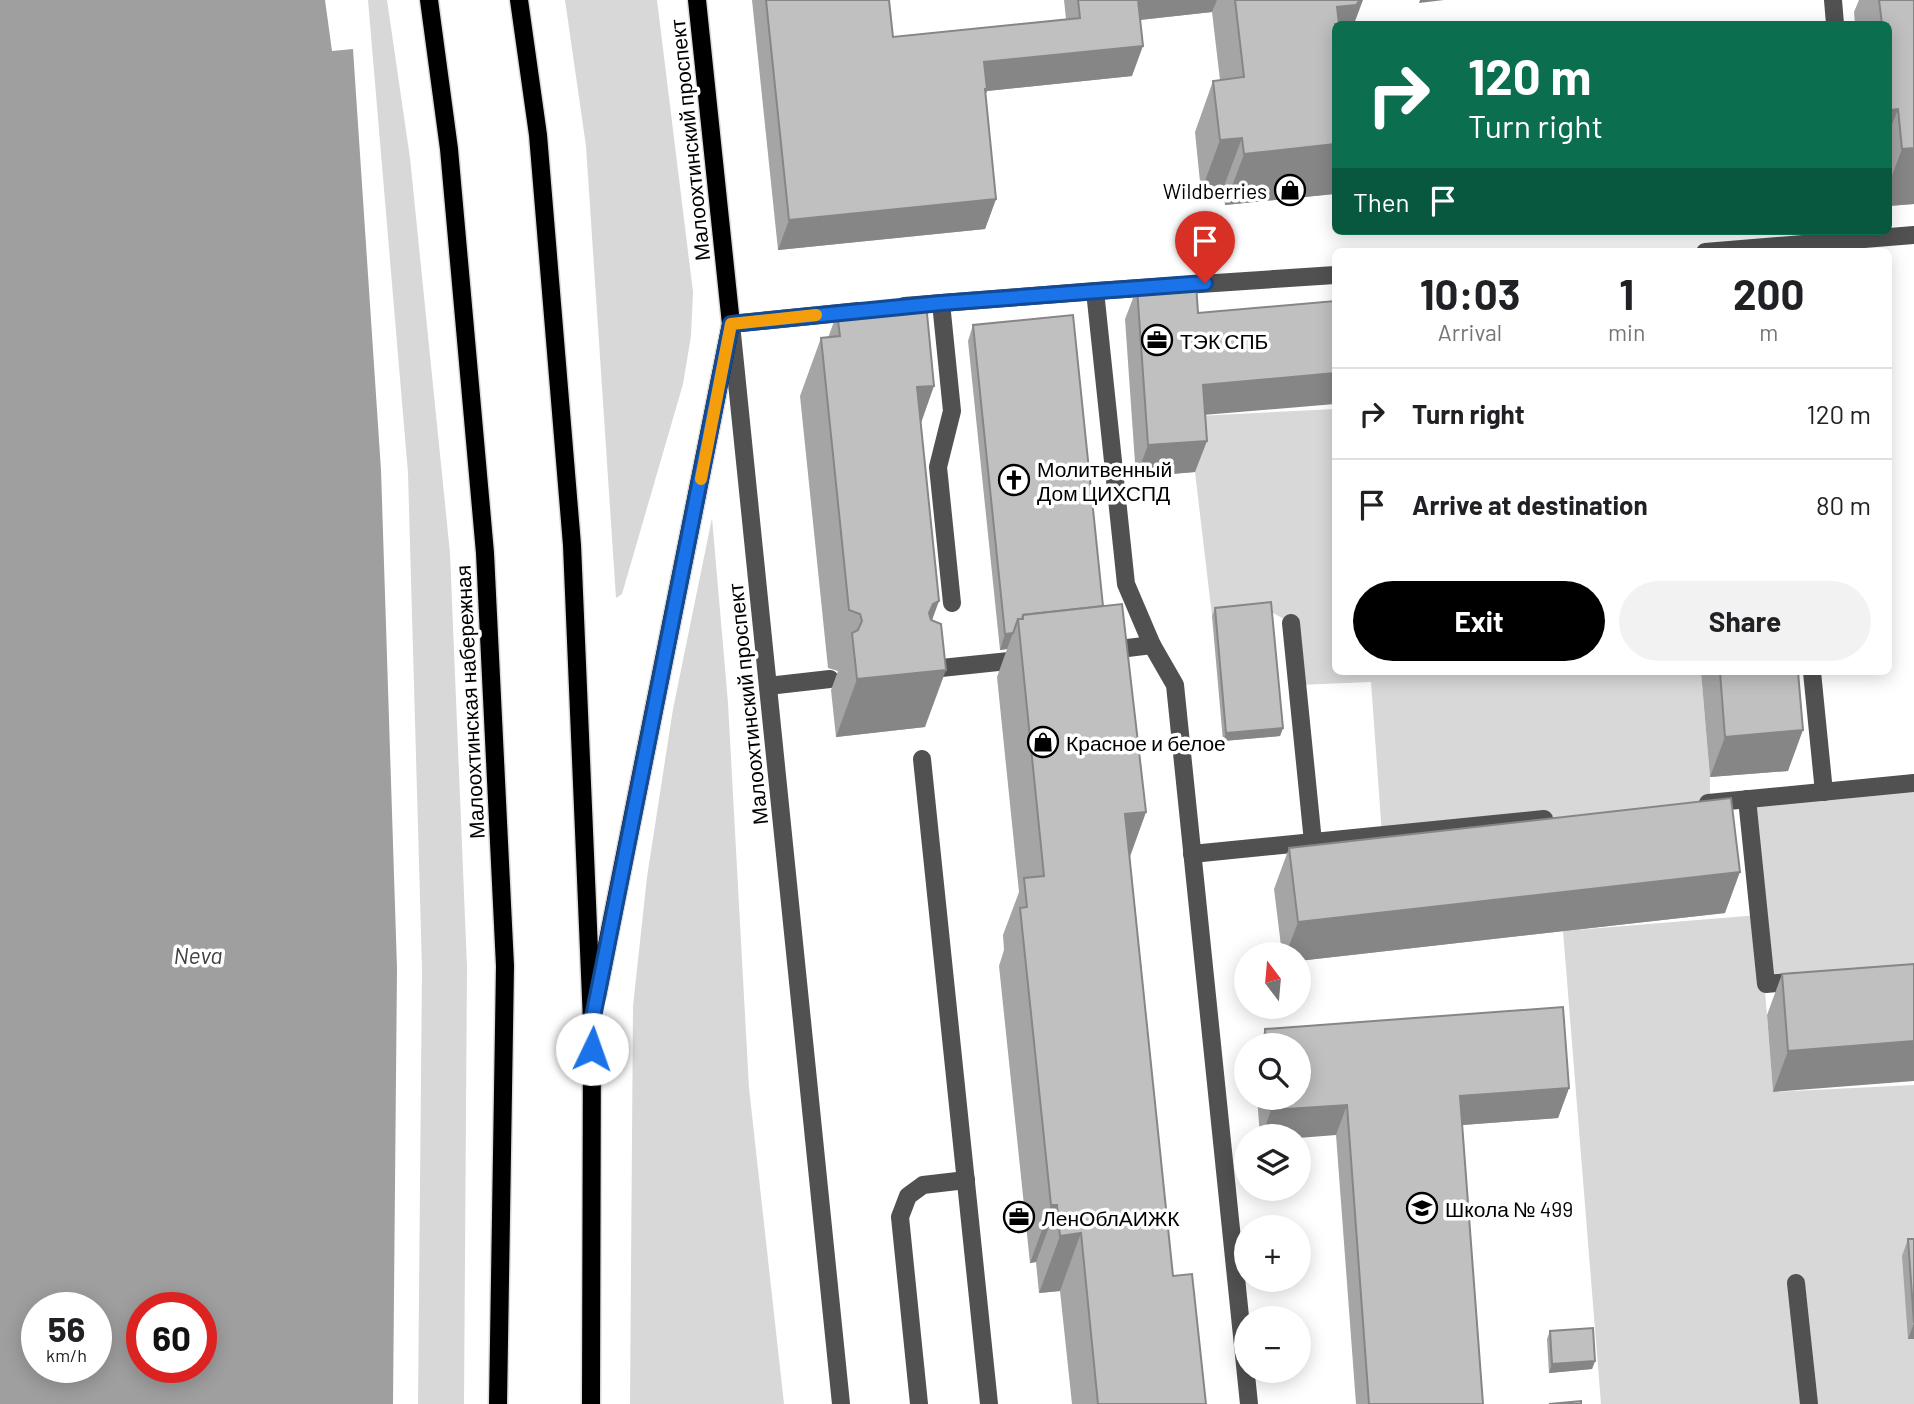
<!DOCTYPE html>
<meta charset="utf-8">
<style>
:root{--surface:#fff;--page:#f2f2f2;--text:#202124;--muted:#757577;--line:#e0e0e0;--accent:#000}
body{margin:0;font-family:Barlow,sans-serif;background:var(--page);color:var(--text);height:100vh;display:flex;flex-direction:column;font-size:26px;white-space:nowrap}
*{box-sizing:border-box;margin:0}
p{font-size:23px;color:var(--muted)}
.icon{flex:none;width:38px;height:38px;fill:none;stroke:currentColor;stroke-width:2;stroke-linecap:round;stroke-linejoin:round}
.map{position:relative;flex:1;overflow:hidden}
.panel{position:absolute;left:1332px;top:248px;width:560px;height:427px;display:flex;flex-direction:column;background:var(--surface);border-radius:10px;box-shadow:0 4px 18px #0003}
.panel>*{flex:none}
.banner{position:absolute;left:1332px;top:21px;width:560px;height:214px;border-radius:10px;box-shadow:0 4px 18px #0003;background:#0b6e4f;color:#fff;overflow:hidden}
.needle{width:46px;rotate:344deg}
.controls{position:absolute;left:1234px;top:942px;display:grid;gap:14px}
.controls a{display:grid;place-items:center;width:77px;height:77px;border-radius:50%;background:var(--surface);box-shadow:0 4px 18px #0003;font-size:35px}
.speed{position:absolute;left:21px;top:1292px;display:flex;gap:14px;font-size:35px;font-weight:700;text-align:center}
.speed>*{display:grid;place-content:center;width:91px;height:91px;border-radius:50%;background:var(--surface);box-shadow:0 4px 18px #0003;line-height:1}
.speed small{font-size:18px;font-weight:400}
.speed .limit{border:10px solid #d22;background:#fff;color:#111}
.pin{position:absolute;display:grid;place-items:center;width:60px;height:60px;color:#fff;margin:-72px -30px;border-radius:50% 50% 50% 0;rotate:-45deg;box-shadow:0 0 7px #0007}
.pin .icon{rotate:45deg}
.me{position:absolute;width:77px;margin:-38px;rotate:3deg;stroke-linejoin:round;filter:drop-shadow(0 0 5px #0008)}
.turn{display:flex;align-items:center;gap:24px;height:147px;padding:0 21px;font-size:32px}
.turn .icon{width:91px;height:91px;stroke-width:2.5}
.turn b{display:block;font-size:49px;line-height:60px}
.then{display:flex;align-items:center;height:66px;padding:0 21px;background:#0003;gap:14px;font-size:26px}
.eta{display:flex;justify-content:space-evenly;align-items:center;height:119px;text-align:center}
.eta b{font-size:42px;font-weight:700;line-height:49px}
.primary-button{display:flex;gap:14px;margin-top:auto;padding:14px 21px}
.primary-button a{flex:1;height:80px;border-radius:42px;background:var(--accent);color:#fff;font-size:28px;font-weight:700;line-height:80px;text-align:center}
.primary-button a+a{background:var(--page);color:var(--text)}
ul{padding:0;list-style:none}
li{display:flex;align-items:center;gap:21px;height:91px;padding:0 21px;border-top:2px solid var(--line)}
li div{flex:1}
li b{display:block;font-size:26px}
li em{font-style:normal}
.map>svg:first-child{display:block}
.green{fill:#d8d8d8}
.water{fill:#9f9f9f;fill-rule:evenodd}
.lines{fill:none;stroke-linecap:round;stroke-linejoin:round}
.major-casing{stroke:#dbdbdb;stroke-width:21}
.minor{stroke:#515151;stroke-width:18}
.major{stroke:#000;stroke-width:18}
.wall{fill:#a5a5a5}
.shaded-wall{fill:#868686}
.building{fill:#c0c0c0;stroke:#868686;stroke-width:2}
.route-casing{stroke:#114b97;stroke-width:18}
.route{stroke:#1a73e8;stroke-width:12}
.slow{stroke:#f59e0b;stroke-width:12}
.labels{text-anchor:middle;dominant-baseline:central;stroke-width:7;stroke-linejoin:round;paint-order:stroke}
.street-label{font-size:21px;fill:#000;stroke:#fff}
.poi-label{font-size:21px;fill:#000;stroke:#fff;text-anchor:start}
.water-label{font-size:23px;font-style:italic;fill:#404040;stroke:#fff}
</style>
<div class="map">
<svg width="1914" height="1404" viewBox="0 0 1914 1404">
<rect width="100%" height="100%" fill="#fff"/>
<g class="green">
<polygon points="368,0 387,0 410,158 450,553 467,967 464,1404 418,1404 422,969 408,473"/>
<polygon points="565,0 657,0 693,292 691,336 683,384 622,594 616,598 586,146"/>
<polygon points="1335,409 1335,672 1701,672 1710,777 1710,803 1382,835 1371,682 1298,685 1291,623 1268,610 1212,616 1195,472 1197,416"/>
<polygon points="712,518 728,703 749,1088 784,1404 630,1404 633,1006 647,877 673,709"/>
<polygon points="1914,783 1914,972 1766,984 1763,965 1773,1092 1914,1085 1914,1404 1601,1404 1563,931 1759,915 1747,799"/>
</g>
<path class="water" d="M0,0H325L332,51L353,49L381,470L397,968L393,1404H0ZM37,1307H96V1367H37ZM201,1307V1367H142V1307Z"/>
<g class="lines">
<g class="major-casing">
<g id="major">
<polyline points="429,0 449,149 485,553 505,966 498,1404"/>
<polyline points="519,0 538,135 572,545 592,1022 591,1404"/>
<polyline points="597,995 731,324 697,0"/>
</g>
</g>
<g class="minor">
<polyline points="1833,0 1835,24"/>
<polyline points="1705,252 1914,235"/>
<polyline points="1095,291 1335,275"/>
<polyline points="941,303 952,411 938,467 952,603"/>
<polyline points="904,306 1095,291 1126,584 1152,645 1175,685 1249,1404"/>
<polyline points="1291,623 1313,842"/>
<polyline points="1103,651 1152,645"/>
<polyline points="922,670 1027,659"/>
<polyline points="1812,672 1824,792"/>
<polyline points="768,686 830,679"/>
<polyline points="922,759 989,1404"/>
<polyline points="1747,799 1766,984 1802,981"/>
<polyline points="1708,803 1914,783"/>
<polyline points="1192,854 1544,819"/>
<polyline points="1796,1283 1809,1404"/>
<polyline points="841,1404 731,324 859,311"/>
<polyline points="919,1404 900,1217 908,1196 923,1185 966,1180"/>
</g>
<use href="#major" class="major"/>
</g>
<g class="wall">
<polygon points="752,0 889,0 893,37 1066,19 1064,0 1363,0 1335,24 1334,194 1225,205 1223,189 1201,192 1195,132 1213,81 1220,80 1212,12 1140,20 1132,76 987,91 985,95 996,199 985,229 778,250"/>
<polygon points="1859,0 1914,0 1914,204 1888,206 1888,24 1855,24 1854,12"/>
<polygon points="1137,288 1205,415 1195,472 1136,477 1125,319"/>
<polygon points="837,313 921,424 932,620 925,727 836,737 831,690 838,671 828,668 800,396 821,338 828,338"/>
<polygon points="973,325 1103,606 1146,812 1130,857 1173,1276 1206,1404 1072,1404 1060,1291 1039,1293 1036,1262 1030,1263 999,966 1004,950 1003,935 1019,892 997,677 1007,649 1000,650 968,341"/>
<polygon points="1215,608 1283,728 1280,736 1223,741 1212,616"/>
<polygon points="1701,672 1798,672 1788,771 1710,777"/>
<polygon points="1289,848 1725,913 1298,961 1298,954 1282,954 1274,889"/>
<polygon points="1914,964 1773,1092 1767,1015 1782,974"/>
<polygon points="1265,1029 1569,1088 1558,1118 1462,1125 1483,1404 1356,1404 1336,1135 1260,1136 1257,1097 1298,1097 1298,1045 1260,1045"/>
<polygon points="1908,1239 1914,1239 1914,1339 1908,1339 1902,1256"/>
<polygon points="1550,1331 1595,1361 1592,1369 1549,1373 1547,1339"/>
</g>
<g class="shaded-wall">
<polygon points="1138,0 1217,0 1212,12 1130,21"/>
<polygon points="1360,0 1363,0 1354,24 1335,24 1337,7"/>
<polygon points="1420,0 1444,0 1419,3"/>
<polygon points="1143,46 1132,76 987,91 976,119 984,62"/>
<polygon points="1898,109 1888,135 1888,113 1890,110"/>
<polygon points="1242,138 1223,189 1201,192 1220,140"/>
<polygon points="1335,144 1335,190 1334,194 1225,205 1244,154"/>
<polygon points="1914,148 1914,204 1888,206 1888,186 1902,149"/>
<polygon points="996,199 985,229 778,250 789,220"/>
<polygon points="1335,373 1335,404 1191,416 1203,385"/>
<polygon points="934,386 914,443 917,387"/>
<polygon points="1207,441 1195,472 1136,477 1148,445"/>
<polygon points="939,601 918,659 929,613 933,604"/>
<polygon points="1013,633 1007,649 1000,650 1005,634"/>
<polygon points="946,670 925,727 836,737 857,679"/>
<polygon points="1283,728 1280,736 1223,741 1226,733"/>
<polygon points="1803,730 1788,771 1710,777 1725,737"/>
<polygon points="1146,812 1125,869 1125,814"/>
<polygon points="1740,872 1725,913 1298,961 1298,954 1286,954 1298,922"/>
<polygon points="1914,1041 1914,1081 1773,1092 1788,1051"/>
<polygon points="1569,1088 1558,1118 1449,1126 1460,1096"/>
<polygon points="1347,1105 1336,1135 1298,1138 1298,1136 1262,1136 1271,1110"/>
<polygon points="1051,1205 1057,1205 1036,1262 1030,1263"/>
<polygon points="1081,1233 1060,1291 1039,1293 1060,1236"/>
<polygon points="1914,1323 1914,1339 1908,1339"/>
<polygon points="1595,1361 1592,1369 1549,1373 1552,1364"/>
</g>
<g class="building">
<polygon points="766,0 889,0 893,37 1080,18 1078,0 1138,0 1143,46 984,62 987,89 985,89 996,199 789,220"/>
<polygon points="1235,0 1360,0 1356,5 1337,7 1339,24 1335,24 1335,144 1244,154 1242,138 1220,140 1213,81 1244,77"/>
<polygon points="1879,0 1914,0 1914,148 1902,149 1898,109 1890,110 1888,96 1888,24 1882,24"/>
<polygon points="1196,284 1198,313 1335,301 1335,373 1203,385 1207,441 1148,445 1137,288"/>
<polygon points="926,303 934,386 917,387 939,601 933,604 929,613 931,620 941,624 946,670 857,679 852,633 858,630 862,621 860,614 849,610 821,338 840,336 837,313"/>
<polygon points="1073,315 1103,606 1023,615 1022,619 1018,619 1013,633 1005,634 973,325"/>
<polygon points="1271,602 1283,728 1226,733 1215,608"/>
<polygon points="1122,604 1146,812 1125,814 1173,1276 1192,1274 1206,1404 1098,1404 1081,1233 1060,1236 1057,1205 1051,1205 1020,908 1027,907 1024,878 1044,876 1018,619 1023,619 1023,615"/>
<polygon points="1720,672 1798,672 1803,730 1725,737"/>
<polygon points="1731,798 1740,872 1298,922 1289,848"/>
<polygon points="1914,964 1914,1041 1788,1051 1782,974"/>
<polygon points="1563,1007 1569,1088 1460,1096 1483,1404 1369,1404 1347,1105 1271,1110 1270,1097 1298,1097 1298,1045 1266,1045 1265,1029"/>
<polygon points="1908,1239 1914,1239 1914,1323"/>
<polygon points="1593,1328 1595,1361 1552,1364 1550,1331"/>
<polygon points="1581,1401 1581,1404 1549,1404"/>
</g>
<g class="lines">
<g class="route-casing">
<polyline id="route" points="592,1049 592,1022 731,324 941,303 1205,283"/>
</g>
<use href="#route" class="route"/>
<polyline class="slow" points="701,479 731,324 816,315"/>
</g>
<defs>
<g id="shop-ring" transform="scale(1.575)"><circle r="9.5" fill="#fff" stroke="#000" stroke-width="1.5"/><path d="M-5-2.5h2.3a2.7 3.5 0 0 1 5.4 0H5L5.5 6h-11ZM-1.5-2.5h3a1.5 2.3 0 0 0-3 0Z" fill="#000"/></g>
<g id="office-ring" transform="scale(1.575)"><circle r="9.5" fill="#fff" stroke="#000" stroke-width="1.5"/><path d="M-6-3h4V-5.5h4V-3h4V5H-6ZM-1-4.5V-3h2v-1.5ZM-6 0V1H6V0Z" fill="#000"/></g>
<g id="church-ring" transform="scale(1.575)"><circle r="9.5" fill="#fff" stroke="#000" stroke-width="1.5"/><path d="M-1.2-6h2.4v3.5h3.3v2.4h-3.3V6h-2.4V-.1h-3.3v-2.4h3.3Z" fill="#000"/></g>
<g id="school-ring" transform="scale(1.575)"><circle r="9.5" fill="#fff" stroke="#000" stroke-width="1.5"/><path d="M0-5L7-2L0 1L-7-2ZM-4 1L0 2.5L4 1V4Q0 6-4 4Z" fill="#000"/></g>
</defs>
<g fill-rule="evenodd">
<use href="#shop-ring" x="1290" y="190"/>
<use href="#office-ring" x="1157" y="340"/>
<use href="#church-ring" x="1014" y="480"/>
<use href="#shop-ring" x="1043" y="742"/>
<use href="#school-ring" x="1422" y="1208"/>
<use href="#office-ring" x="1019" y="1217"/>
</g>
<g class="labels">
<g class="street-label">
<text transform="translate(689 140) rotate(-96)">Малоохтинский проспект</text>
<text transform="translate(469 702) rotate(-93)">Малоохтинская набережная</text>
<text transform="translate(747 704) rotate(-96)">Малоохтинский проспект</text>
</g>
<g class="poi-label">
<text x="1267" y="190" text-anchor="end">Wildberries</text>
<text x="1180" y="340">ТЭК СПБ</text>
<text x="1037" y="468">Молитвенный<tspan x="1037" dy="24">Дом ЦИХСПД</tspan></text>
<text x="1066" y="742">Красное и белое</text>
<text x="1445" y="1208">Школа № 499</text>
<text x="1042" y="1217">ЛенОблАИЖК</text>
</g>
<g class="water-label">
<text x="198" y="955">Neva</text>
</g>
</g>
</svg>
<div class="controls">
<a><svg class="needle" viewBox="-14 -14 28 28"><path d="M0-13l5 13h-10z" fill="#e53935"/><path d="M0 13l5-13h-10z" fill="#757577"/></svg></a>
<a><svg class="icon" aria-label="search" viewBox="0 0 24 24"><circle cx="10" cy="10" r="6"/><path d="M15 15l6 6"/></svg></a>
<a><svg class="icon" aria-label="layers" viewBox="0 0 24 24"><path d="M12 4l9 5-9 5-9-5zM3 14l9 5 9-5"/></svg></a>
<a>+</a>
<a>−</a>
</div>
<div class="speed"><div>56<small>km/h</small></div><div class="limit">60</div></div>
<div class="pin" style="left:1205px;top:283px;background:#d93025"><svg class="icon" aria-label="arrive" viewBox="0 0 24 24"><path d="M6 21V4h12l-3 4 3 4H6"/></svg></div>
<svg class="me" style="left:592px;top:1049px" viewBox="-20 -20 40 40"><circle r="19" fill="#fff"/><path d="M0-13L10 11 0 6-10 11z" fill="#1a73e8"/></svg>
<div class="banner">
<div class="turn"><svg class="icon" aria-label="right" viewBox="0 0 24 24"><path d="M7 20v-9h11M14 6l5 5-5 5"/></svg><div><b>120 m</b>Turn right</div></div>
<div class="then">Then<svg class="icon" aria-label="arrive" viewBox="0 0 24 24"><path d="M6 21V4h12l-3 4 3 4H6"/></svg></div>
</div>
<section class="panel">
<div class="eta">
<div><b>10:03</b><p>Arrival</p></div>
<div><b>1</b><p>min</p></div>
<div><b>200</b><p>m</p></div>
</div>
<ul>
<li><svg class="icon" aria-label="right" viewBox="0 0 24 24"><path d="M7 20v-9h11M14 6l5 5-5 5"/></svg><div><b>Turn right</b></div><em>120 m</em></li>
<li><svg class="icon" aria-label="arrive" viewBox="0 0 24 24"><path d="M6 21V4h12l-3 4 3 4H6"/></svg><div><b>Arrive at destination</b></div><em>80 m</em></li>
</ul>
<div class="primary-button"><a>Exit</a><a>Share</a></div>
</section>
</div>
